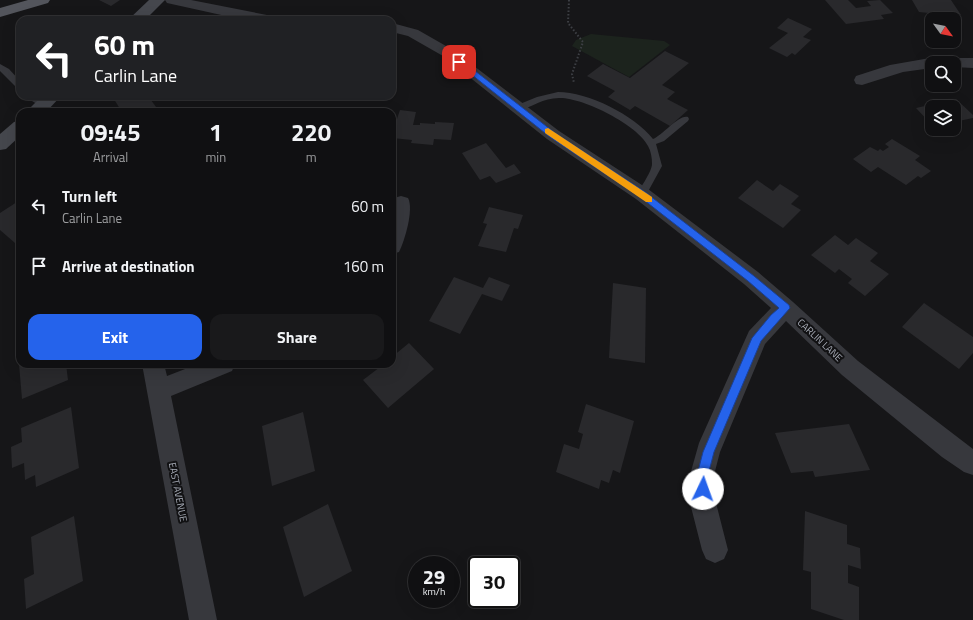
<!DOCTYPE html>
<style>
:root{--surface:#101012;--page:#19191b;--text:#f1f3f6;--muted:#9c9d9f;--line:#303032;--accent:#2563eb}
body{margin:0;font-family:"Titillium Web",sans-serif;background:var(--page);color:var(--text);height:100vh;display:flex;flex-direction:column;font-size:15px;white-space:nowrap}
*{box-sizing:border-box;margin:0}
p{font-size:13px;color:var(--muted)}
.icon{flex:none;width:22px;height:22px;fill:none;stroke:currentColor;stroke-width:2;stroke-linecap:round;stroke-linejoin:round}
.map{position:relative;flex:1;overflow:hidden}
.details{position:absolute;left:16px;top:108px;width:380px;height:260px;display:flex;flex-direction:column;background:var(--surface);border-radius:12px;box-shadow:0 4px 16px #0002,0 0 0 1px var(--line)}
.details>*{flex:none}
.hud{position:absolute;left:16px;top:16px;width:380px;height:84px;border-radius:12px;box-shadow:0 4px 16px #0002,0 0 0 1px var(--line);background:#202124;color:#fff;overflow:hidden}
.needle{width:26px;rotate:123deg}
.controls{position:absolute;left:925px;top:12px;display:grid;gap:8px}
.controls a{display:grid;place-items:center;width:36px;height:36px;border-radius:8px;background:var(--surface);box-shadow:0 4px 16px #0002,0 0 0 1px var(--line);font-size:20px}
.speed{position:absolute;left:408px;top:556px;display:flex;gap:8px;font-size:20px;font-weight:700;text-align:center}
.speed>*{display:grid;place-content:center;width:52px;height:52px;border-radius:50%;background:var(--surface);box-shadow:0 4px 16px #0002,0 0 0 1px var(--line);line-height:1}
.speed small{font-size:10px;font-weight:400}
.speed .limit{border:2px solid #111;border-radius:6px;background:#fff;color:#111}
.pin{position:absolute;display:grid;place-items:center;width:34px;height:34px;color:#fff;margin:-17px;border-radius:8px;box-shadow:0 2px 6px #0006}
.me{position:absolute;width:44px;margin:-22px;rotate:3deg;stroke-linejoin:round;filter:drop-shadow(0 0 3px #0008)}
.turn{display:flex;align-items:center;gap:14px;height:84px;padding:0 12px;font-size:18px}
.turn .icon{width:52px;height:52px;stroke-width:2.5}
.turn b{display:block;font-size:28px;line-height:34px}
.eta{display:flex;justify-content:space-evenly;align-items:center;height:68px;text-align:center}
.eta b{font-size:24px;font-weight:700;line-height:28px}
.primary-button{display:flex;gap:8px;margin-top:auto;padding:8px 12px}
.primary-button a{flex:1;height:46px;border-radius:12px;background:var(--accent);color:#fff;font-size:16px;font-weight:700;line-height:46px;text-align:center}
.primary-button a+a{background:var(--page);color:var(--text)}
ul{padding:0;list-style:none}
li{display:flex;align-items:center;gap:12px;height:60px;padding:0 12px}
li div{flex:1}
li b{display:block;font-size:15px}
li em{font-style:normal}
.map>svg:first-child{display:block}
.green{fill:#1c231d}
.building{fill:#29292c}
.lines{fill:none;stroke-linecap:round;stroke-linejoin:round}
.path{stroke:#3d3f44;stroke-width:2;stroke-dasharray:1.5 2;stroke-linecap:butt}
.lane{fill:#37383d;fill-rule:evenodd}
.street{fill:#37383d;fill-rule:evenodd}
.secondary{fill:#45474d;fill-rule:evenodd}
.primary{fill:#53555c;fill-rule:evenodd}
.route{fill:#2563eb;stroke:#184099}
.slow{fill:#f59e0b}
.labels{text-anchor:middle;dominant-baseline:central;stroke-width:4;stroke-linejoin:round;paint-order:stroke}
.street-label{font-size:10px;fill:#a8adb8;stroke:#111113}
</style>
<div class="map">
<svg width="973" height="620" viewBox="0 0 973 620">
<rect width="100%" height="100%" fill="#161618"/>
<polygon class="green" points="591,34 664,41 670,45 629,77 572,46 576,40"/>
<g class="building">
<polygon points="99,0 120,0 111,6"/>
<polygon points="825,0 848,0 856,8 871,6 867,1 880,0 893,13 881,15 884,19 846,24"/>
<polygon points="912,0 951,0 961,15 951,15 953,17 931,16 929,13 919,12"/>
<polygon points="788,18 812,29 803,37 811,40 795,55 792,53 787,57 769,48 788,33 777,28"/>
<polygon points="665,51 689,63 662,85 675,92 667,99 688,110 670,126 635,106 630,110 608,97 615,91 587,76 603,64 630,78"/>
<polygon points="112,96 148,96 156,107 145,112 122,112"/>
<polygon points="956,99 973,115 973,118 954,122 954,107 932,107 932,125 916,108"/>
<polygon points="400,110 416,112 413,125 420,125 420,123 435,124 435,122 454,123 451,140 434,139 433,145 411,143 412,140 392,138 392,126 393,122 396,122"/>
<polygon points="892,139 920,156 915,160 931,171 921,178 918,176 906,185 878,167 871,172 853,159 870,147 878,151 880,149 883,151 889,147 885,144"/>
<polygon points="486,143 506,168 514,164 521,173 496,183 490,176 480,180 462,153"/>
<polygon points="757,180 773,191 780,184 799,196 791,204 801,210 783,228 738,198"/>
<polygon points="20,200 20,239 15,243 0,230 0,213"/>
<polygon points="489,207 523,215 518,229 514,228 506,252 478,246 487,224 483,223"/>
<polygon points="835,235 848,245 856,238 878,253 870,261 889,274 865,296 848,283 852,279 839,269 835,273 811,255"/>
<polygon points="20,271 20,313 18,314 17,272"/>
<polygon points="454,277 483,288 489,277 510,285 502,301 482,294 460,334 429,321"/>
<polygon points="613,283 646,288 645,363 609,358"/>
<polygon points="924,303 973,337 973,353 959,369 902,327"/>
<polygon points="409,343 434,369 388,408 363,380 384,364 392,364 392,357"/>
<polygon points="19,364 66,364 68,380 22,399"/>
<polygon points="586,404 634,421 620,473 613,470 609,483 601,480 599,489 556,472 564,444 579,449 583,434 578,432"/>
<polygon points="71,407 79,468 36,487 35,475 25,480 24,463 12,468 11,447 22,442 21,428"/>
<polygon points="303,412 315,471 272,486 262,426"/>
<polygon points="849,424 870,470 815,477 813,471 791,473 775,433"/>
<polygon points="328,504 352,571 304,597 283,527"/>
<polygon points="805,511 847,525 847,544 860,548 861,569 848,565 848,583 859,587 859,620 844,620 811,609 811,572 803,570"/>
<polygon points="74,516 83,581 26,609 24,579 34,574 31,537"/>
</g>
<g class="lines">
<polyline class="path" points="569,0 568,23 583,42 572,74 574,83"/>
<g class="lane">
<polygon points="0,64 9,69 20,81 20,89 17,88 0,71"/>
<path d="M558,92C588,92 634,115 653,139C663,135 679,114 688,117L689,119L688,121L664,141L656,144L662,166L645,197H639L637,194C641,187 652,171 652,164C652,158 651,151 648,146C638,125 582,97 559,98C543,98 532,107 518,111L514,108L515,106L537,97Z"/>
<polygon points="24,96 35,96 47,104 43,107 40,106"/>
</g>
<g class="street">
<polygon points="165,0 191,0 277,17 279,20 244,20 167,3"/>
<polygon points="329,16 354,17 356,20 322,20 324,17"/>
<polygon points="392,23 418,30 453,50 559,131 648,189 758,272 793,302 858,361 973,449 973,475 964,472 942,457 842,375 786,321 765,344 720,452 714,475 716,503 728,550 724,559 715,563 706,559 702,550 690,503 690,475 699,443 749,331 771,308 744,284 636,199 547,139 443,56 408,36 392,32"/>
<polygon points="930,58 973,58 973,68 954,67 954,63 932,63 932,68 903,72 862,85 856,84 854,80 856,76 890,65"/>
<path d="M401,196L408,198C414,209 405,240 399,252L392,254V202L394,198Z"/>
<polygon points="142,364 164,364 167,376 198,364 235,364 232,371 171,396 217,620 189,620"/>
</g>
<g class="secondary">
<polygon points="149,0 165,0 145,20 128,20"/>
<polygon points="42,96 61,96 46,112 26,112"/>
<polygon points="20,120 20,136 6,149 0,150 0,134 14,122"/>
</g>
<polygon class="primary" points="28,0 50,0 48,3 0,17 0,8"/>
</g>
<polygon class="route" points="457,60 461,60 555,133 645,192 754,276 789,305 790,308 761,341 714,452 708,475 708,489 707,493 703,494 699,493 697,475 703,452 752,338 771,315 779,308 748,281 640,197 550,137 457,63"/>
<polygon class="slow" points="548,128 652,197 652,202 646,202 545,133 545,129"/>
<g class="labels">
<g class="street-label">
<text transform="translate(820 340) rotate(43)">CARLIN LANE</text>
<text transform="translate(178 492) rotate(79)">EAST AVENUE</text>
</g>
</g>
</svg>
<div class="controls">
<a><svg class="needle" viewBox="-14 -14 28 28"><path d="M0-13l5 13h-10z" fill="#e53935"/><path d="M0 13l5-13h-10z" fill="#9c9d9f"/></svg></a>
<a><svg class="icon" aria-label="search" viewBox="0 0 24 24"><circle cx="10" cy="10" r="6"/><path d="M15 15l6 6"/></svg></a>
<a><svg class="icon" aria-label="layers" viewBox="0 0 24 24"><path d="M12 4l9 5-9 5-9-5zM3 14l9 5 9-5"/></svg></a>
</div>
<div class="speed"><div>29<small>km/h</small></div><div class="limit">30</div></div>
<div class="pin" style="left:459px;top:62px;background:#d93025"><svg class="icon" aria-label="arrive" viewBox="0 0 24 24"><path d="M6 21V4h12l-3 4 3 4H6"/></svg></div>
<svg class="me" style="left:703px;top:489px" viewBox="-20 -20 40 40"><circle r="19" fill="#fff"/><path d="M0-13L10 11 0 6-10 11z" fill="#2563eb"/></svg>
<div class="hud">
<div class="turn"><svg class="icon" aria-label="left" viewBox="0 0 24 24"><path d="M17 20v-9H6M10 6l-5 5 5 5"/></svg><div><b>60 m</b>Carlin Lane</div></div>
</div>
<section class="details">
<div class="eta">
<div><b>09:45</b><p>Arrival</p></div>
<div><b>1</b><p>min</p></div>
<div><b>220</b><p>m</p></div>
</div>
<ul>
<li><svg class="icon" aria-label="left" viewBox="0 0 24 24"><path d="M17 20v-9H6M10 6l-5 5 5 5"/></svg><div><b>Turn left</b><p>Carlin Lane</p></div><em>60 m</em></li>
<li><svg class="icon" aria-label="arrive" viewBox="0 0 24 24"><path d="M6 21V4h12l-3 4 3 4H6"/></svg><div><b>Arrive at destination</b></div><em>160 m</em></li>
</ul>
<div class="primary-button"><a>Exit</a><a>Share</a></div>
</section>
</div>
